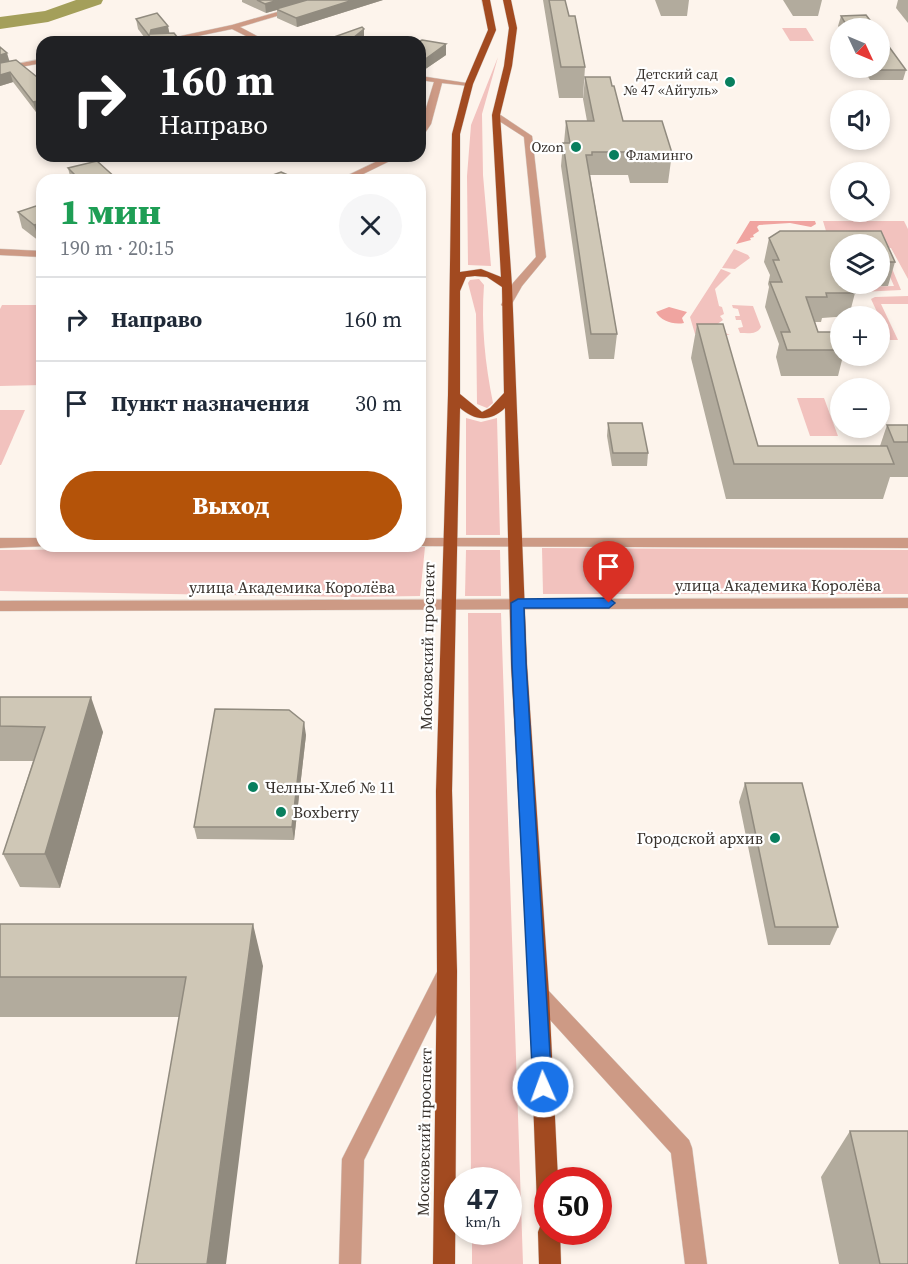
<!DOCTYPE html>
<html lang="ru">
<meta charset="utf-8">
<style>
:root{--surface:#fff;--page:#f6f6f7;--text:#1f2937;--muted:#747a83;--line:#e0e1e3;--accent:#b45309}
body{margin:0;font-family:"Source Serif 4",serif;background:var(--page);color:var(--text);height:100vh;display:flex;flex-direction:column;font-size:22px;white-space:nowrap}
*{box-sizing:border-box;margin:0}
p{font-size:20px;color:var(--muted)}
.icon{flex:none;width:33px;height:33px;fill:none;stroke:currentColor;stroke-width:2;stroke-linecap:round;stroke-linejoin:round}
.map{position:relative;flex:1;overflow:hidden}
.side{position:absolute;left:36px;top:174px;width:390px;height:378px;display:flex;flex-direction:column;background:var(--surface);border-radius:18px;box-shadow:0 3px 9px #0003}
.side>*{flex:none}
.banner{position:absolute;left:36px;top:36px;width:390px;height:126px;border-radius:18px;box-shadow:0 3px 9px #0003;background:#202124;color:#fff;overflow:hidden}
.needle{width:39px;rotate:134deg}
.tools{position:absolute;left:830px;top:18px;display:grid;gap:12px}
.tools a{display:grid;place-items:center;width:60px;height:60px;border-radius:50%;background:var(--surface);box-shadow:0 3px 9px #0003;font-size:30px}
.speed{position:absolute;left:444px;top:1167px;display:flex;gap:12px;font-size:30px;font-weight:700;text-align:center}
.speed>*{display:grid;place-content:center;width:78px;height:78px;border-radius:50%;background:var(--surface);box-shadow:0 3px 9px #0003;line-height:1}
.speed small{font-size:15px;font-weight:400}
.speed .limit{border:9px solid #d22;background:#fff;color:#111}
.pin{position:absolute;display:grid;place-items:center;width:51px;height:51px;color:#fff;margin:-62px -26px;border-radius:50% 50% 50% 0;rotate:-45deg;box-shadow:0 0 6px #0007}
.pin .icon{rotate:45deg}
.me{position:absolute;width:66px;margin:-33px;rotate:358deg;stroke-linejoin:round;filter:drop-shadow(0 0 4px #0008)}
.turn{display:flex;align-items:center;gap:21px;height:126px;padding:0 24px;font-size:27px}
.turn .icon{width:78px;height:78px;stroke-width:2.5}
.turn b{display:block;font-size:42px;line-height:51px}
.round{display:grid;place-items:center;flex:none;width:63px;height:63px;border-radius:32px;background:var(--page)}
.summary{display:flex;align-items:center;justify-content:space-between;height:102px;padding:0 24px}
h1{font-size:36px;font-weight:800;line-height:45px;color:#1e9e55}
.primary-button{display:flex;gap:12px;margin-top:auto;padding:12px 24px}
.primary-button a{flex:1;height:69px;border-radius:36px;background:var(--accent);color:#fff;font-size:24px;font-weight:800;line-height:69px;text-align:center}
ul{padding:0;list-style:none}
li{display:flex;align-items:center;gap:18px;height:84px;padding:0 24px;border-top:2px solid var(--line)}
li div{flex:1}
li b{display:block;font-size:22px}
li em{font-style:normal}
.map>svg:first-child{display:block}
.green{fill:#f2c2be}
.forest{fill:#f0a4a0}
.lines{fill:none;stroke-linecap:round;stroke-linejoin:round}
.river{fill:#a49f5a;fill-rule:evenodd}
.minor-casing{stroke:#dad1ca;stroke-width:1}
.major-casing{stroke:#dad1ca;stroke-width:1}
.minor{fill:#cd9a85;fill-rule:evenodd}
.major{fill:#a24a20;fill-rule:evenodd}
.wall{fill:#b2ab9d;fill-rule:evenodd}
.shaded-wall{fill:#918b7f}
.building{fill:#cfc7b6;stroke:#918b7f;stroke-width:1.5}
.route{fill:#1a73e8;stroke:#114b97;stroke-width:1.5}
.poi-dot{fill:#087f5e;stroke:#fff;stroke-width:2}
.labels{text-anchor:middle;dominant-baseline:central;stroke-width:4.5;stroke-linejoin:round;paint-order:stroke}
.far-poi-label{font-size:14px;fill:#38322d;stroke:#fff;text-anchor:end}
.street-label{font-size:16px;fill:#38322d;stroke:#fff}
.poi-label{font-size:16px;fill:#38322d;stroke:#fff;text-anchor:start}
</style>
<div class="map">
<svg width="908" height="1264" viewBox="0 0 908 1264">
<rect width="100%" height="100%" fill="#fdf4ec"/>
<g class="green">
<polygon points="782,28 806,28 814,41 790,41"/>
<polygon points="498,57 482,114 483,175 491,266 468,265 467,176 471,125"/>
<polygon points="823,221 904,221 908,229 908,279 891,248 879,247 879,244 855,231 826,231"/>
<polygon points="734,249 748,255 750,258 735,269 722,268"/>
<polygon points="888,259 901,290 861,292 834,284 861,284 863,287 894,286 888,272"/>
<polygon points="721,269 731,273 715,289 719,306 722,307 724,314 720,316 723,320 716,325 716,329 730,335 695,334 690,317"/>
<path d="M479,279L484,285C481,325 485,363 493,403L487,408L477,404L476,314L468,283L470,280Z"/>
<polygon points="908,296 908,304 881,304 898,340 890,340 871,299 875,297"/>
<polygon points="2,305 42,305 42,385 0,386 0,309"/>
<path d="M732,305L753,306L761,327C757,335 748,333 740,333L738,328L743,327L741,320H736L735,316H740L738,309L733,308Z"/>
<polygon points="797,398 824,398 838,436 810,436"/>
<polygon points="0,410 25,410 1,465 0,465"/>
<polygon points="466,418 481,422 497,418 500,535 466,535"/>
<polygon points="425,547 420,596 350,597 0,591 0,550"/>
<polygon points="542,548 908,550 908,594 543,594"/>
<polygon points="466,550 500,550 501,596 465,596"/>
<polygon points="468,613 501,613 523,1264 472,1264 472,1232 508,1232 508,1180 471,1180"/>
</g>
<g class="forest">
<polygon points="750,221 815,221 816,224 811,227 790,223 759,225 757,227 759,231 753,235 754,237 750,238 751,240 736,244"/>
<path d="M669,307L687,312L682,318L684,323C673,325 661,321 656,312Z"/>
</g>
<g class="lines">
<polygon class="river" points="76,0 103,0 101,4 48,22 0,29 0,17 45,11"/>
<g class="minor-casing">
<g id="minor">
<polygon points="319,0 331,0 240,27 268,42 258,42 232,29 169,42 153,42 232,25"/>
<polygon points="42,59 42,63 0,71 0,67"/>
<polygon points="420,76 473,84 469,86 442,83 431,124 423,136 420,137 420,128 434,82 420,80"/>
<polygon points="496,112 532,136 546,257 522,286 510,307 506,308 501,305 513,283 536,257 524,137 493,117 493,113"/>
<polygon points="388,156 400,156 351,180 338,180"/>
<polygon points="0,249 42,251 42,257 0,255"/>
<polygon points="0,538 42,538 42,546 47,546 0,548"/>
<polygon points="420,538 908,538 908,548 415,546 420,546"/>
<polygon points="908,598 908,608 0,611 0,601"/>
<polygon points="446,965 453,968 456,974 364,1160 361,1264 339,1264 342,1159 439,968"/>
<polygon points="539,985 546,988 689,1140 692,1148 707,1264 685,1264 671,1153 532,1000 529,994 532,988"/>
</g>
</g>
<g class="major-casing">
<g id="major">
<path d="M482,0H490L496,30L473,84L460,134V272L481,269L501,277L492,115L504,66L509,28L503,0H511L517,28L512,66L500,115L512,286L527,664L549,994L558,1180H548V1215L540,1212L537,1204L529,994L511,664L505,408C490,422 475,421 460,408L452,791L457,971L455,1264H433L437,971L436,791L448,395L452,134L465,84L488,30ZM475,276L487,277L502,287L504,393L490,408L482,412L460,394V291L466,277Z"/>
<polygon points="548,1221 548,1232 560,1232 561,1264 539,1264 538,1232 541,1224"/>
</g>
</g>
<use href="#minor" class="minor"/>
<use href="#major" class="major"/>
</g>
<g class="wall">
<polygon points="242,0 383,0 297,27 277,18 277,10 266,13 242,2"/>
<polygon points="543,0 565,0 569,16 585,67 583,98 559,98"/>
<polygon points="655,0 689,0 687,16 661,16"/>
<polygon points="783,0 822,0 818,16 793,16"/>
<polygon points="898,0 908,0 908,23 896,8"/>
<polygon points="841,16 876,28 840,29 838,26"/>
<polygon points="136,19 181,42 148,42 138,29"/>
<polygon points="420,42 446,55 424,70 420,69"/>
<polygon points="0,47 9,61 42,81 42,111 36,112 13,82 0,86"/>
<polygon points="863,68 879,68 906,70 903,80 870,80"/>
<polygon points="585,77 623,121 672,153 668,183 630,183 628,175 590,175 617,334 614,359 589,359 561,166 563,143 564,143 566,121 587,121 583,99"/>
<polygon points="68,168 118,180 71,180"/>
<polygon points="42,204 42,240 39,241 22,228 18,212"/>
<path d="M780,231H881L895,262L888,286L853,287L855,293L849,316L822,318L821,322H815L818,332H838L840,338V356H843L838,376H781L776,357L779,344L765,307L769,287L768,284L770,275L764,262L769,238ZM840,244H879V284H840Z"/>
<polygon points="697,324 758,446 880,446 887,425 908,425 908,477 890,477 883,499 726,499 691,358"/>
<polygon points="608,423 648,453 647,466 612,466 607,436"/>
<polygon points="0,697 103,732 60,888 20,887 3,854 33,761 0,761"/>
<polygon points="306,735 294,840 197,839 194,827"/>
<polygon points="745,783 838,927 830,945 768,945 739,802"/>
<polygon points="0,924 263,966 179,1017 0,1017"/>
<polygon points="850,1131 908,1264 839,1264 821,1177"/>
</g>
<g class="shaded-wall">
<polygon points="278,0 311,0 266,13 265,4"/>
<polygon points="353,0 383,0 297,27 296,18"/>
<polygon points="168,26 170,36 150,34 151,30"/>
<polygon points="364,29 364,40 361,42 348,42"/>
<polygon points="446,44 446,55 424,70 424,60"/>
<polygon points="7,53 10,63 0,65 0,55"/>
<polygon points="10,72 13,82 0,86 0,75"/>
<polygon points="42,100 42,111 36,112 33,102"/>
<polygon points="42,223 42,240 39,241 34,225"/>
<polygon points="91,697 103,732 60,888 45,854"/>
<polygon points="304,722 306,735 294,840 292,827"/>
<polygon points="253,924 263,966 226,1264 207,1264"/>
</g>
<g class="building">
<polygon points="257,0 278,0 265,4"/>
<polygon points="307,0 353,0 296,18 276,9"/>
<polygon points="549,0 565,0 569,16 575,16 585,67 561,67"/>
<polygon points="157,13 168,26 151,30 150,34 174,33 181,42 154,42 136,19"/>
<polygon points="866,15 876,28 848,28 841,16"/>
<polygon points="362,27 364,29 348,42 320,42"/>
<polygon points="879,33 906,70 873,70 871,68 879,68"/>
<polygon points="422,40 446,44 424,60 420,59 420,42 418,42"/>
<polygon points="0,47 7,53 0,55"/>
<polygon points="16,60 42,81 42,100 33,102 10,72 0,75 0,63"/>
<polygon points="585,77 610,77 612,86 614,86 623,121 662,121 672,153 669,153 671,160 633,160 631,152 592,152 592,155 586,155 617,334 591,334 563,143 570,143 566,121 594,121"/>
<polygon points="97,161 118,180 80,180 68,168"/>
<polygon points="281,172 299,180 259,180"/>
<polygon points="42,204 42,223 34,225 18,212"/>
<polygon points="780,231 881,231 895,262 879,262 879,244 840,244 840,284 851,284 855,293 826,293 827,297 806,297 818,332 838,332 840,338 840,350 787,350 781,332 790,332 770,282 782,282 773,260 779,260 769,238"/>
<polygon points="697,324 723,324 758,446 887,446 894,464 734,464"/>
<polygon points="608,423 642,423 648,453 613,453"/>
<polygon points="887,425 908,425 908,442 894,442"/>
<polygon points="0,697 91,697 45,854 3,854 45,727 0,726"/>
<polygon points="215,709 289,710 304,722 292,827 194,827"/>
<polygon points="745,783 802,783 838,927 775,927"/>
<polygon points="0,924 253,924 207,1264 136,1264 186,977 0,977"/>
<polygon points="850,1131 908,1131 908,1264 880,1264"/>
</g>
<polygon class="route" points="609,598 615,603 609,608 524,608 526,664 552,1087 549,1094 543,1096 536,1094 533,1087 512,664 511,603 518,599"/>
<g class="poi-dot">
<circle cx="730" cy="82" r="6"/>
<circle cx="576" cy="147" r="6"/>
<circle cx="614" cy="155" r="6"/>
<circle cx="253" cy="787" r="6"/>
<circle cx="281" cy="812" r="6"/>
<circle cx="775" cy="838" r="6"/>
</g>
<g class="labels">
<g class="far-poi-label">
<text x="718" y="74">Детский сад<tspan x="718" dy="16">№ 47 «Айгуль»</tspan></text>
<text x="564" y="147">Ozon</text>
<text x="626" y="155" text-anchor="start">Фламинго</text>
</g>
<g class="street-label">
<text x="778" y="585">улица Академика Королёва</text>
<text x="292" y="587">улица Академика Королёва</text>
<text transform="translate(427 646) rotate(-89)">Московский проспект</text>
<text transform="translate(424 1132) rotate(-89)">Московский проспект</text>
</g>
<g class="poi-label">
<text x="265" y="787">Челны-Хлеб № 11</text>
<text x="293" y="812">Boxberry</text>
<text x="763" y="838" text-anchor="end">Городской архив</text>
</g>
</g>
</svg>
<div class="tools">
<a><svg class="needle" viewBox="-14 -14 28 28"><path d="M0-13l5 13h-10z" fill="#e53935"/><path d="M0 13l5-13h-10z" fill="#747a83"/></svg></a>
<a><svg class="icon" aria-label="sound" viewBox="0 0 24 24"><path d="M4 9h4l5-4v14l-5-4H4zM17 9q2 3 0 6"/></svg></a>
<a><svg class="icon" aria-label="search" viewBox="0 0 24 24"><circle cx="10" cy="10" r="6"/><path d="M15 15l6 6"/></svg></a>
<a><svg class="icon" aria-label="layers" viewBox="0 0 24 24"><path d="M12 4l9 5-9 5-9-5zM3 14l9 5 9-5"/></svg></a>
<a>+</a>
<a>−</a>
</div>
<div class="speed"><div>47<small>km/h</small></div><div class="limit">50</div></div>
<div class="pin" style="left:609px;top:603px;background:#d93025"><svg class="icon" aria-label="arrive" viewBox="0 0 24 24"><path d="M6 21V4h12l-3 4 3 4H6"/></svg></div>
<svg class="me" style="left:543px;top:1087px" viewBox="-20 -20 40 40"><circle r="17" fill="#1a73e8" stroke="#fff" stroke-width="3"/><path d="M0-11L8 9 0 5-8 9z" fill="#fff"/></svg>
<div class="banner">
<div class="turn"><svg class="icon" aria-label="right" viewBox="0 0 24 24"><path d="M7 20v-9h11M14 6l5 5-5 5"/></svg><div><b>160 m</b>Направо</div></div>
</div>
<section class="side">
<div class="summary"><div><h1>1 мин</h1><p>190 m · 20:15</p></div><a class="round"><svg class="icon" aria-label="close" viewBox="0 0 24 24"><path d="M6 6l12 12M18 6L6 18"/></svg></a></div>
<ul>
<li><svg class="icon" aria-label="right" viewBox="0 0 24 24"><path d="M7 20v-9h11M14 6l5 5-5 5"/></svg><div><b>Направо</b></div><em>160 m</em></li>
<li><svg class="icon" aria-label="arrive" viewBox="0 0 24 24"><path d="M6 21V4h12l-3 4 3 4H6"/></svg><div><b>Пункт назначения</b></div><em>30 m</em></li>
</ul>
<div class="primary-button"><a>Выход</a></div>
</section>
</div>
